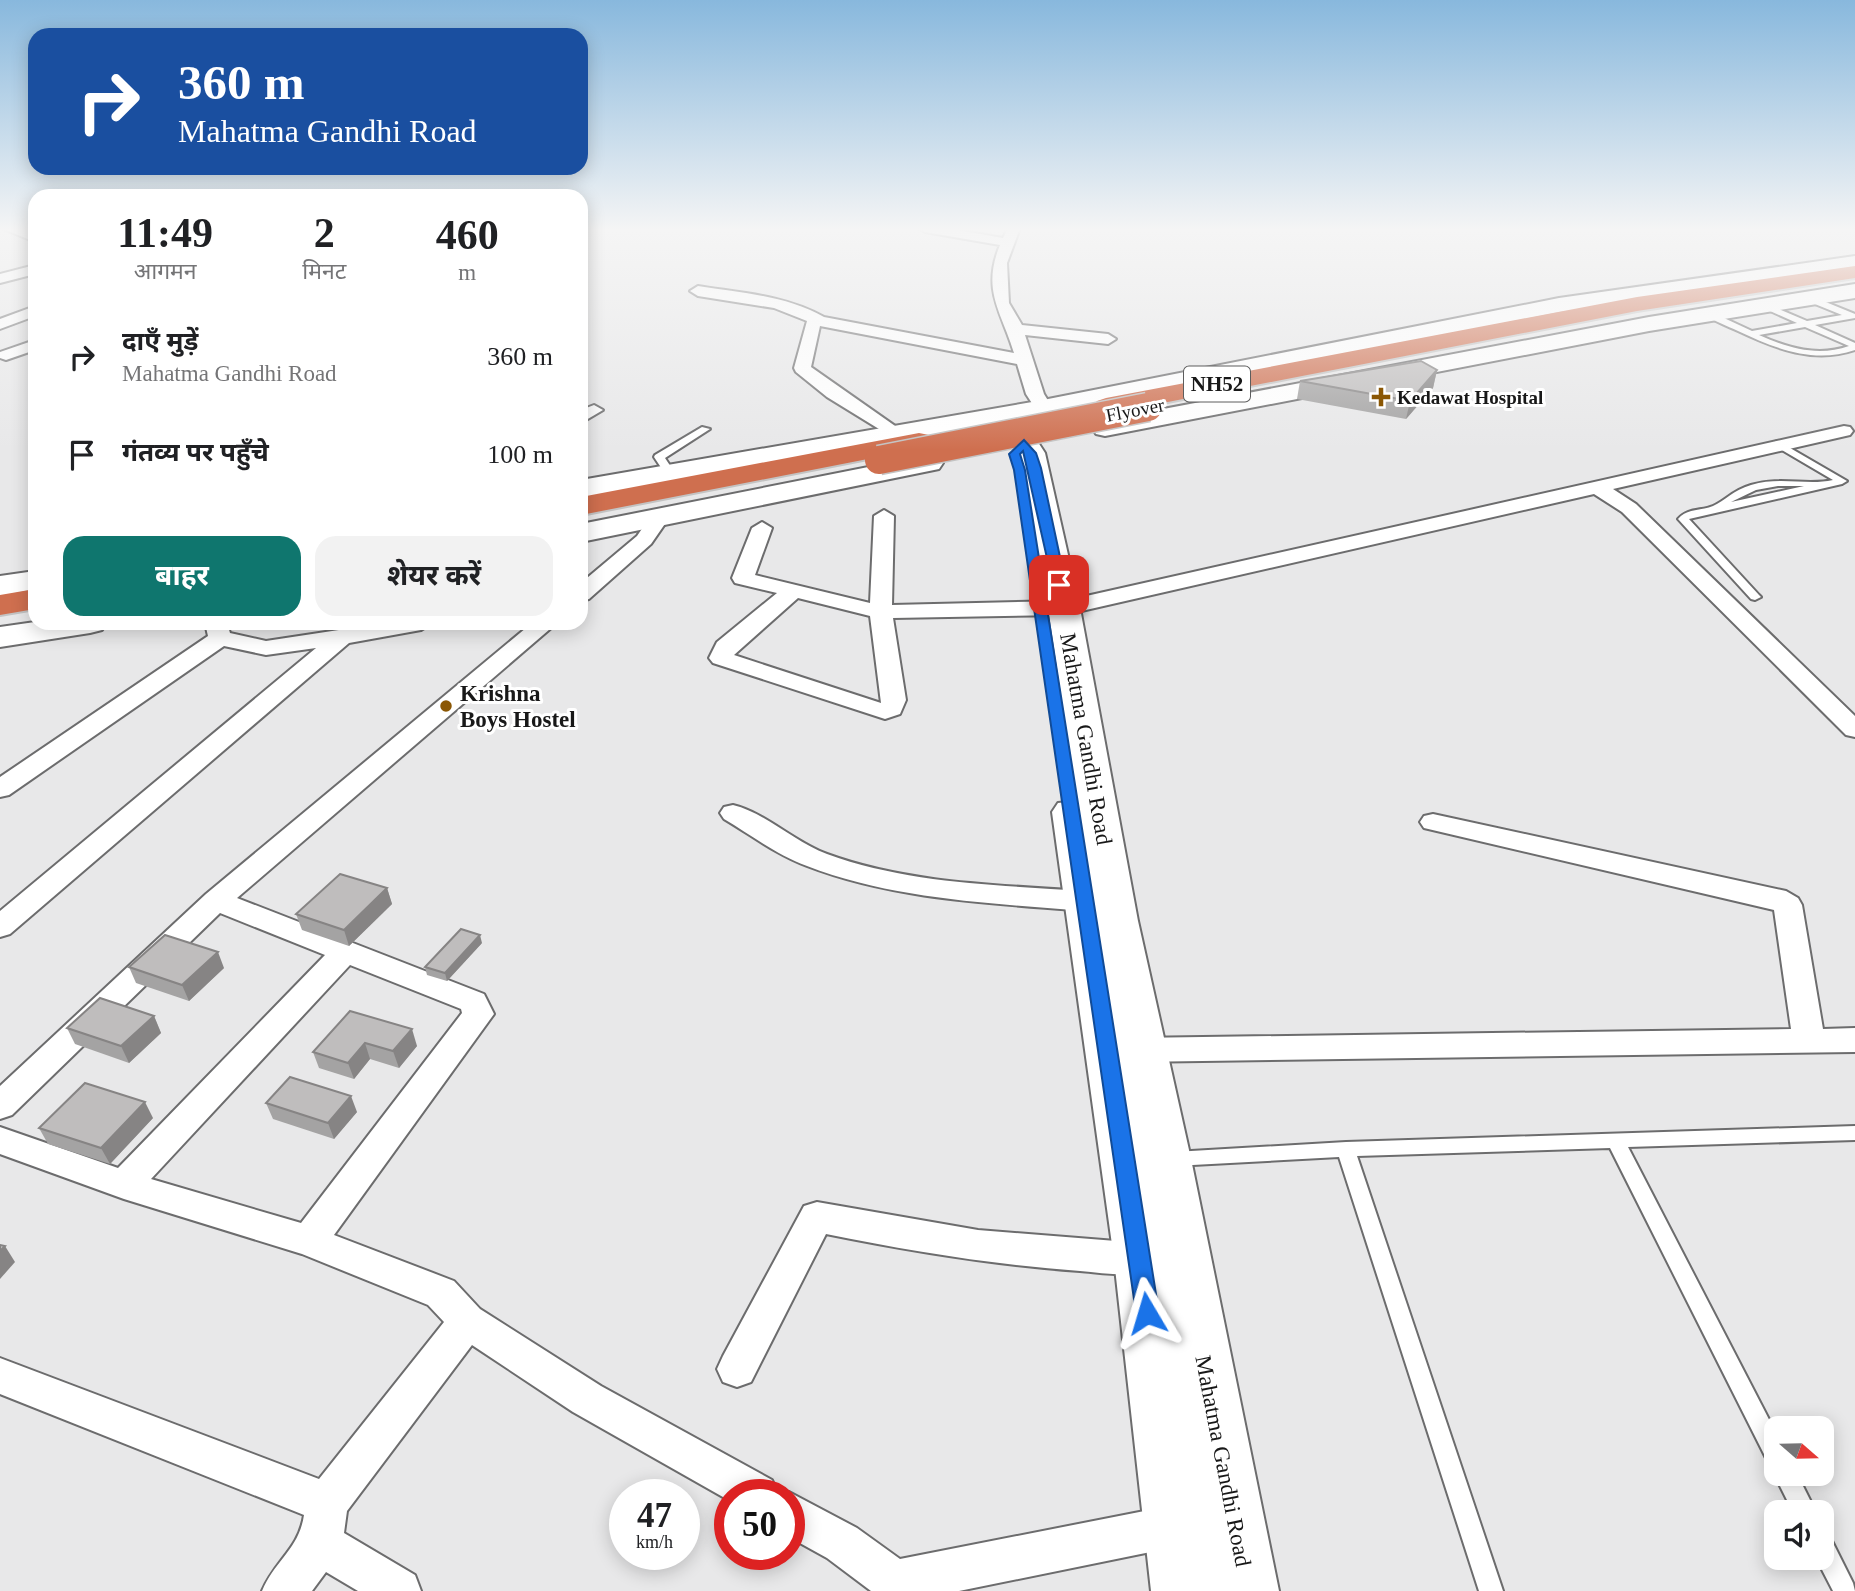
<!DOCTYPE html>
<html lang="hi">
<meta charset="utf-8">
<style>
:root{--surface:#fff;--page:#f2f2f2;--text:#202124;--muted:#757577;--accent:#0f766e}
body{margin:0;font-family:"Times New Roman","Noto Sans Devanagari",serif;background:var(--page);color:var(--text);height:100vh;display:flex;flex-direction:column;font-size:26px;white-space:nowrap}
*{box-sizing:border-box;margin:0}
p{font-size:23px;color:var(--muted)}
.icon{flex:none;width:38px;height:38px;fill:none;stroke:currentColor;stroke-width:2;stroke-linecap:round;stroke-linejoin:round}
.map{position:relative;flex:1;overflow:hidden}
.side{position:absolute;left:28px;top:189px;width:560px;height:441px;display:flex;flex-direction:column;background:var(--surface);border-radius:21px;box-shadow:0 4px 18px #0003}
.side>*{flex:none}
.banner{position:absolute;left:28px;top:28px;width:560px;height:147px;border-radius:21px;box-shadow:0 4px 18px #0003;background:#1a4fa0;color:#fff;overflow:hidden}
.needle{width:46px;rotate:110deg}
.fabs{position:absolute;left:1764px;top:1416px;display:grid;gap:14px}
.fabs a{display:grid;place-items:center;width:70px;height:70px;border-radius:14px;background:var(--surface);box-shadow:0 4px 18px #0003;font-size:35px}
.speed{position:absolute;left:609px;top:1479px;display:flex;gap:14px;font-size:35px;font-weight:700;text-align:center}
.speed>*{display:grid;place-content:center;width:91px;height:91px;border-radius:50%;background:var(--surface);box-shadow:0 4px 18px #0003;line-height:1}
.speed small{font-size:18px;font-weight:400}
.speed .limit{border:10px solid #d22;background:#fff;color:#111}
.pin{position:absolute;display:grid;place-items:center;width:60px;height:60px;color:#fff;margin:-30px;border-radius:14px;box-shadow:0 4px 10px #0006}
.me{position:absolute;width:77px;margin:-38px;rotate:353deg;stroke-linejoin:round;filter:drop-shadow(0 0 5px #0008)}
.turn{display:flex;align-items:center;gap:24px;height:147px;padding:0 35px;font-size:32px}
.turn .icon{width:91px;height:91px;stroke-width:2.5}
.turn b{display:block;font-size:49px;line-height:60px}
.eta{display:flex;justify-content:space-evenly;align-items:center;height:119px;text-align:center}
.eta b{font-size:42px;font-weight:700;line-height:49px}
.primary-button{display:flex;gap:14px;margin-top:auto;padding:14px 35px}
.primary-button a{flex:1;height:80px;border-radius:21px;background:var(--accent);color:#fff;font-size:28px;font-weight:700;line-height:80px;text-align:center}
.primary-button a+a{background:var(--page);color:var(--text)}
ul{padding:0;list-style:none}
li{display:flex;align-items:center;gap:21px;height:98px;padding:0 35px}
li div{flex:1}
li b{display:block;font-size:26px}
li em{font-style:normal}
.map>svg:first-child{display:block}
.lines{fill:none;stroke-linecap:round;stroke-linejoin:round}
.lane-casing{stroke:#6c6c6d;stroke-width:4}
.street-casing{stroke:#6c6c6d;stroke-width:4}
.secondary-casing{stroke:#6c6c6d;stroke-width:4}
.highway-casing{stroke:#c3c3c3;stroke-width:4}
.lane{fill:#fff;fill-rule:evenodd}
.street{fill:#fff;fill-rule:evenodd}
.secondary{fill:#fff;fill-rule:evenodd}
.highway{fill:#cf6f4f;fill-rule:evenodd}
.highway-bridge-casing{stroke:#c3c3c3;stroke-width:31;stroke-linecap:butt}
.highway-bridge{stroke:#cf6f4f;stroke-width:28}
.wall{fill:#a4a3a3}
.shaded-wall{fill:#868484}
.building{fill:#bfbdbd;stroke:#868484;stroke-width:2}
.route{fill:#1a73e8;stroke:#114b97;stroke-width:2}
.poi-dot{fill:#8b5704;stroke:#fff;stroke-width:2.5}
.labels{text-anchor:middle;dominant-baseline:central;stroke-width:6;stroke-linejoin:round;paint-order:stroke}
.far-poi-label{font-size:19px;font-weight:bold;fill:#181818;stroke:#fff;text-anchor:start}
.far-street-label{font-size:19px;fill:#181818;stroke:#fff}
.shield{fill:#fff;stroke:#5d5d5d;stroke-width:2}
.shield-label{font-size:21px;font-weight:bold;fill:#181818}
.poi-label{font-size:23px;font-weight:bold;fill:#181818;stroke:#fff;text-anchor:start}
.street-label{font-size:23px;fill:#181818;stroke:#fff}
</style>
<div class="map">
<svg width="1855" height="1591" viewBox="0 0 1855 1591">
<rect width="100%" height="100%" fill="#e8e8e9"/>
<g class="lines">
<g class="lane-casing">
<g id="lane">
<path d="M1805,296H1811L1855,314V318L1815,325L1855,343V350C1814,364 1776,349 1738,331C1727,326 1714,321 1704,314L1711,312L1752,331L1797,323L1759,306L1758,304L1762,302L1807,321L1842,315L1805,300ZM1805,327L1849,346C1818,357 1788,348 1759,335Z"/>
<polygon points="702,427 710,429 665,458 675,473 666,475 654,457 655,455"/>
<path d="M1778,441L1847,481L1842,484L1689,519L1759,595L1761,597L1755,600L1751,599L1678,519C1687,508 1701,511 1713,506C1725,501 1733,490 1751,485C1781,476 1807,486 1833,480L1775,446V442ZM1778,486H1804L1731,502L1756,490Z"/>
<polygon points="1855,1126 1855,1140 1628,1147 1776,1433 1776,1465 1768,1462 1610,1148 1357,1156 1503,1591 1479,1591 1339,1157 1174,1166 1168,1164 1165,1159 1168,1154 1174,1152 1346,1142"/>
<polygon points="1776,1469 1776,1474 1797,1474 1816,1512 1793,1512 1774,1474"/>
<polygon points="1822,1534 1830,1537 1853,1583 1855,1591 1833,1591 1816,1558 1822,1558"/>
</g>
</g>
<g class="street-casing">
<g id="street">
<polygon points="1,228 19,228 35,233 35,242"/>
<path d="M918,228H946L1003,238L1008,228H1020L1007,263L1009,303L1022,325L1108,334L1116,339L1108,344L1025,335L1044,394L1052,407L1043,412L1037,411L1026,394L1017,364L820,326L811,367L898,428L901,432L892,437L827,397L796,372L794,368L807,321L774,308L698,296L690,291L698,286C741,293 785,295 824,317L1014,353C1002,312 981,291 1000,245L925,232Z"/>
<polygon points="35,265 35,274 0,283 0,274"/>
<polygon points="35,306 35,316 0,329 0,319"/>
<polygon points="35,340 35,350 6,360 0,358 0,352"/>
<polygon points="594,405 603,410 581,423 581,410"/>
<path d="M1844,426L1850,427L1853,431L1850,435L1613,489L1636,504L1855,716V737L1846,735L1622,512L1594,494L1064,615L893,618L906,700L900,714L885,719L713,663L709,658L717,642L777,593L735,583L732,578L752,528L762,522L772,528L755,575L870,603L874,516L884,510L894,516L892,605L1064,601ZM798,598L870,616L881,703L734,655Z"/>
<polygon points="659,512 669,518 651,544 589,599 581,601 581,583 637,536 652,514"/>
<polygon points="205,623 227,623 230,633 266,641 385,623 432,623 421,630 349,643 10,934 0,937 0,911 316,648 266,655 224,646 9,795 0,797 0,777 208,636"/>
<path d="M532,623H557L237,898L484,994L494,1014L334,1235L454,1281L480,1309L601,1386L772,1480L778,1494H730V1501L573,1412L472,1345L347,1511L344,1533L415,1575L421,1591H358L326,1572L312,1591H262C275,1560 299,1549 304,1515L0,1394V1358L319,1479L444,1322L428,1305L302,1254L124,1199L0,1154V1127L118,1168L325,955L220,913L12,1115L0,1119V1086L206,894ZM350,965L461,1009L462,1013L301,1223L151,1179Z"/>
<path d="M733,805C766,813 794,842 827,854C909,884 999,885 1085,891L1095,894L1099,901L1095,908L1085,911C992,903 895,900 807,866C777,855 751,835 724,819L720,813L724,807Z"/>
<polygon points="1433,814 1786,891 1798,898 1802,905 1823,1029 1855,1028 1855,1052 1133,1062 1122,1058 1117,1050 1122,1042 1133,1038 1791,1029 1774,910 1424,828 1420,822 1424,816"/>
<path d="M817,1202L978,1230L1141,1243L1154,1248L1159,1259L1154,1270C1131,1278 1104,1273 1080,1271C995,1265 910,1251 826,1234L751,1382L737,1387L723,1382L717,1369L723,1356L804,1206Z"/>
<polygon points="789,1492 857,1528 900,1559 1175,1505 1190,1511 1196,1526 1190,1541 1175,1547 959,1591 871,1591 827,1558 789,1537 789,1494 783,1494"/>
</g>
</g>
<g class="secondary-casing">
<g id="secondary">
<polygon points="1855,256 1855,268 1559,312 1023,419 1045,453 1080,608 1138,921 1191,1159 1279,1591 1151,1591 1114,1259 1052,812 1058,803 1077,801 1048,608 1017,453 999,424 581,498 581,480 1038,401 1559,298"/>
<polygon points="1855,284 1855,298 1649,331 1105,436 1096,434 1092,428 1096,422 1105,420 1649,317"/>
<polygon points="929,455 939,457 943,463 939,469 581,542 581,524"/>
<polygon points="35,571 35,589 0,596 0,576"/>
<polygon points="35,622 35,623 106,623 102,630 90,633 0,647 0,627"/>
</g>
</g>
<g class="highway-casing">
<g id="highway">
<polygon points="1855,266 1855,278 1637,311 1106,414 1097,411 1093,406 1097,401 1106,398 1637,297"/>
<polygon points="919,433 929,435 932,441 929,447 581,515 581,497"/>
<polygon points="35,589 35,609 0,615 0,595"/>
</g>
</g>
<use href="#lane" class="lane"/>
<use href="#street" class="street"/>
<use href="#secondary" class="secondary"/>
<use href="#highway" class="highway"/>
<g class="highway-bridge-casing">
<polyline id="highway-bridge" points="879,460 1148,407"/>
</g>
<use href="#highway-bridge" class="highway-bridge"/>
</g>
<g class="wall">
<polygon points="1437,370 1433,388 1406,419 1297,399 1300,381"/>
<polygon points="387,888 392,904 349,946 302,930 296,914"/>
<polygon points="482,943 447,981 427,975 425,967"/>
<polygon points="129,967 224,968 189,1001 136,983"/>
<polygon points="350,1011 417,1046 399,1068 370,1059 354,1079 319,1068 313,1052"/>
<polygon points="154,1016 161,1033 129,1063 75,1044 67,1028"/>
<polygon points="266,1103 357,1112 334,1139 273,1119"/>
<polygon points="153,1118 110,1164 48,1144 39,1128"/>
</g>
<g class="shaded-wall">
<polygon points="1437,370 1433,388 1406,419 1410,401"/>
<polygon points="387,888 392,904 349,946 344,930"/>
<polygon points="480,935 482,943 447,981 445,973"/>
<polygon points="218,952 224,968 189,1001 182,985"/>
<polygon points="154,1016 161,1033 129,1063 121,1046"/>
<polygon points="412,1029 417,1046 399,1068 393,1051"/>
<polygon points="365,1043 370,1059 354,1079 348,1063"/>
<polygon points="351,1096 357,1112 334,1139 328,1123"/>
<polygon points="145,1102 153,1118 110,1164 101,1148"/>
<polygon points="5,1246 15,1262 0,1279 0,1251"/>
</g>
<g class="building">
<polygon points="1421,361 1437,370 1410,401 1300,381"/>
<polygon points="340,874 387,888 344,930 296,914"/>
<polygon points="461,929 480,935 445,973 425,967"/>
<polygon points="165,935 218,952 182,985 129,967"/>
<polygon points="100,998 154,1016 121,1046 67,1028"/>
<polygon points="350,1011 412,1029 393,1051 365,1043 348,1063 313,1052"/>
<polygon points="290,1077 351,1096 328,1123 266,1103"/>
<polygon points="85,1083 145,1102 101,1148 39,1128"/>
<polygon points="0,1245 5,1246 0,1251"/>
</g>
<linearGradient id="sky" x2="0" y2="1"><stop stop-color="#88b8dd"/><stop offset="0.51" stop-color="#f5f5f5"/><stop offset="1" stop-color="#f5f5f5" stop-opacity="0"/></linearGradient>
<rect width="1855" height="450" fill="url(#sky)"/>
<polygon class="route" points="1024,440 1036,453 1041,468 1066,585 1059,589 1053,585 1023,451 1020,454 1025,470 1159,1313 1156,1320 1147,1323 1139,1320 1136,1313 1014,470 1009,454"/>
<g class="poi-dot">
<path d="M1377.5 386.5h7v7h7v7h-7v7h-7v-7h-7v-7h7z"/>
<circle cx="446" cy="706" r="7"/>
</g>
<g class="labels">
<g class="far-poi-label">
<text x="1397" y="397">Kedawat Hospital</text>
</g>
<g class="far-street-label">
<text transform="translate(1135 410) rotate(-11)">Flyover</text>
</g>
<rect class="shield" x="1184" y="366.5" width="66" height="35" rx="5"/>
<g class="shield-label">
<text x="1217" y="384">NH52</text>
</g>
<g class="poi-label">
<text x="460" y="693">Krishna<tspan x="460" dy="26">Boys Hostel</tspan></text>
</g>
<g class="street-label">
<text transform="translate(1086 739) rotate(80)">Mahatma Gandhi Road</text>
<text transform="translate(1223 1461) rotate(79)">Mahatma Gandhi Road</text>
</g>
</g>
</svg>
<div class="fabs">
<a><svg class="needle" viewBox="-14 -14 28 28"><path d="M0-13l5 13h-10z" fill="#e53935"/><path d="M0 13l5-13h-10z" fill="#757577"/></svg></a>
<a><svg class="icon" aria-label="sound" viewBox="0 0 24 24"><path d="M4 9h4l5-4v14l-5-4H4zM17 9q2 3 0 6"/></svg></a>
</div>
<div class="speed"><div>47<small>km/h</small></div><div class="limit">50</div></div>
<div class="pin" style="left:1059px;top:585px;background:#d93025"><svg class="icon" aria-label="arrive" viewBox="0 0 24 24"><path d="M6 21V4h12l-3 4 3 4H6"/></svg></div>
<svg class="me" style="left:1147px;top:1313px" viewBox="-20 -20 40 40"><path d="M0-17L14 15 0 8-14 15z" fill="#1a73e8" stroke="#fff" stroke-width="4"/></svg>
<div class="banner">
<div class="turn"><svg class="icon" aria-label="right" viewBox="0 0 24 24"><path d="M7 20v-9h11M14 6l5 5-5 5"/></svg><div><b>360 m</b>Mahatma Gandhi Road</div></div>
</div>
<section class="side">
<div class="eta">
<div><b>11:49</b><p>आगमन</p></div>
<div><b>2</b><p>मिनट</p></div>
<div><b>460</b><p>m</p></div>
</div>
<ul>
<li><svg class="icon" aria-label="right" viewBox="0 0 24 24"><path d="M7 20v-9h11M14 6l5 5-5 5"/></svg><div><b>दाएँ मुड़ें</b><p>Mahatma Gandhi Road</p></div><em>360 m</em></li>
<li><svg class="icon" aria-label="arrive" viewBox="0 0 24 24"><path d="M6 21V4h12l-3 4 3 4H6"/></svg><div><b>गंतव्य पर पहुँचे</b></div><em>100 m</em></li>
</ul>
<div class="primary-button"><a>बाहर</a><a>शेयर करें</a></div>
</section>
</div>
